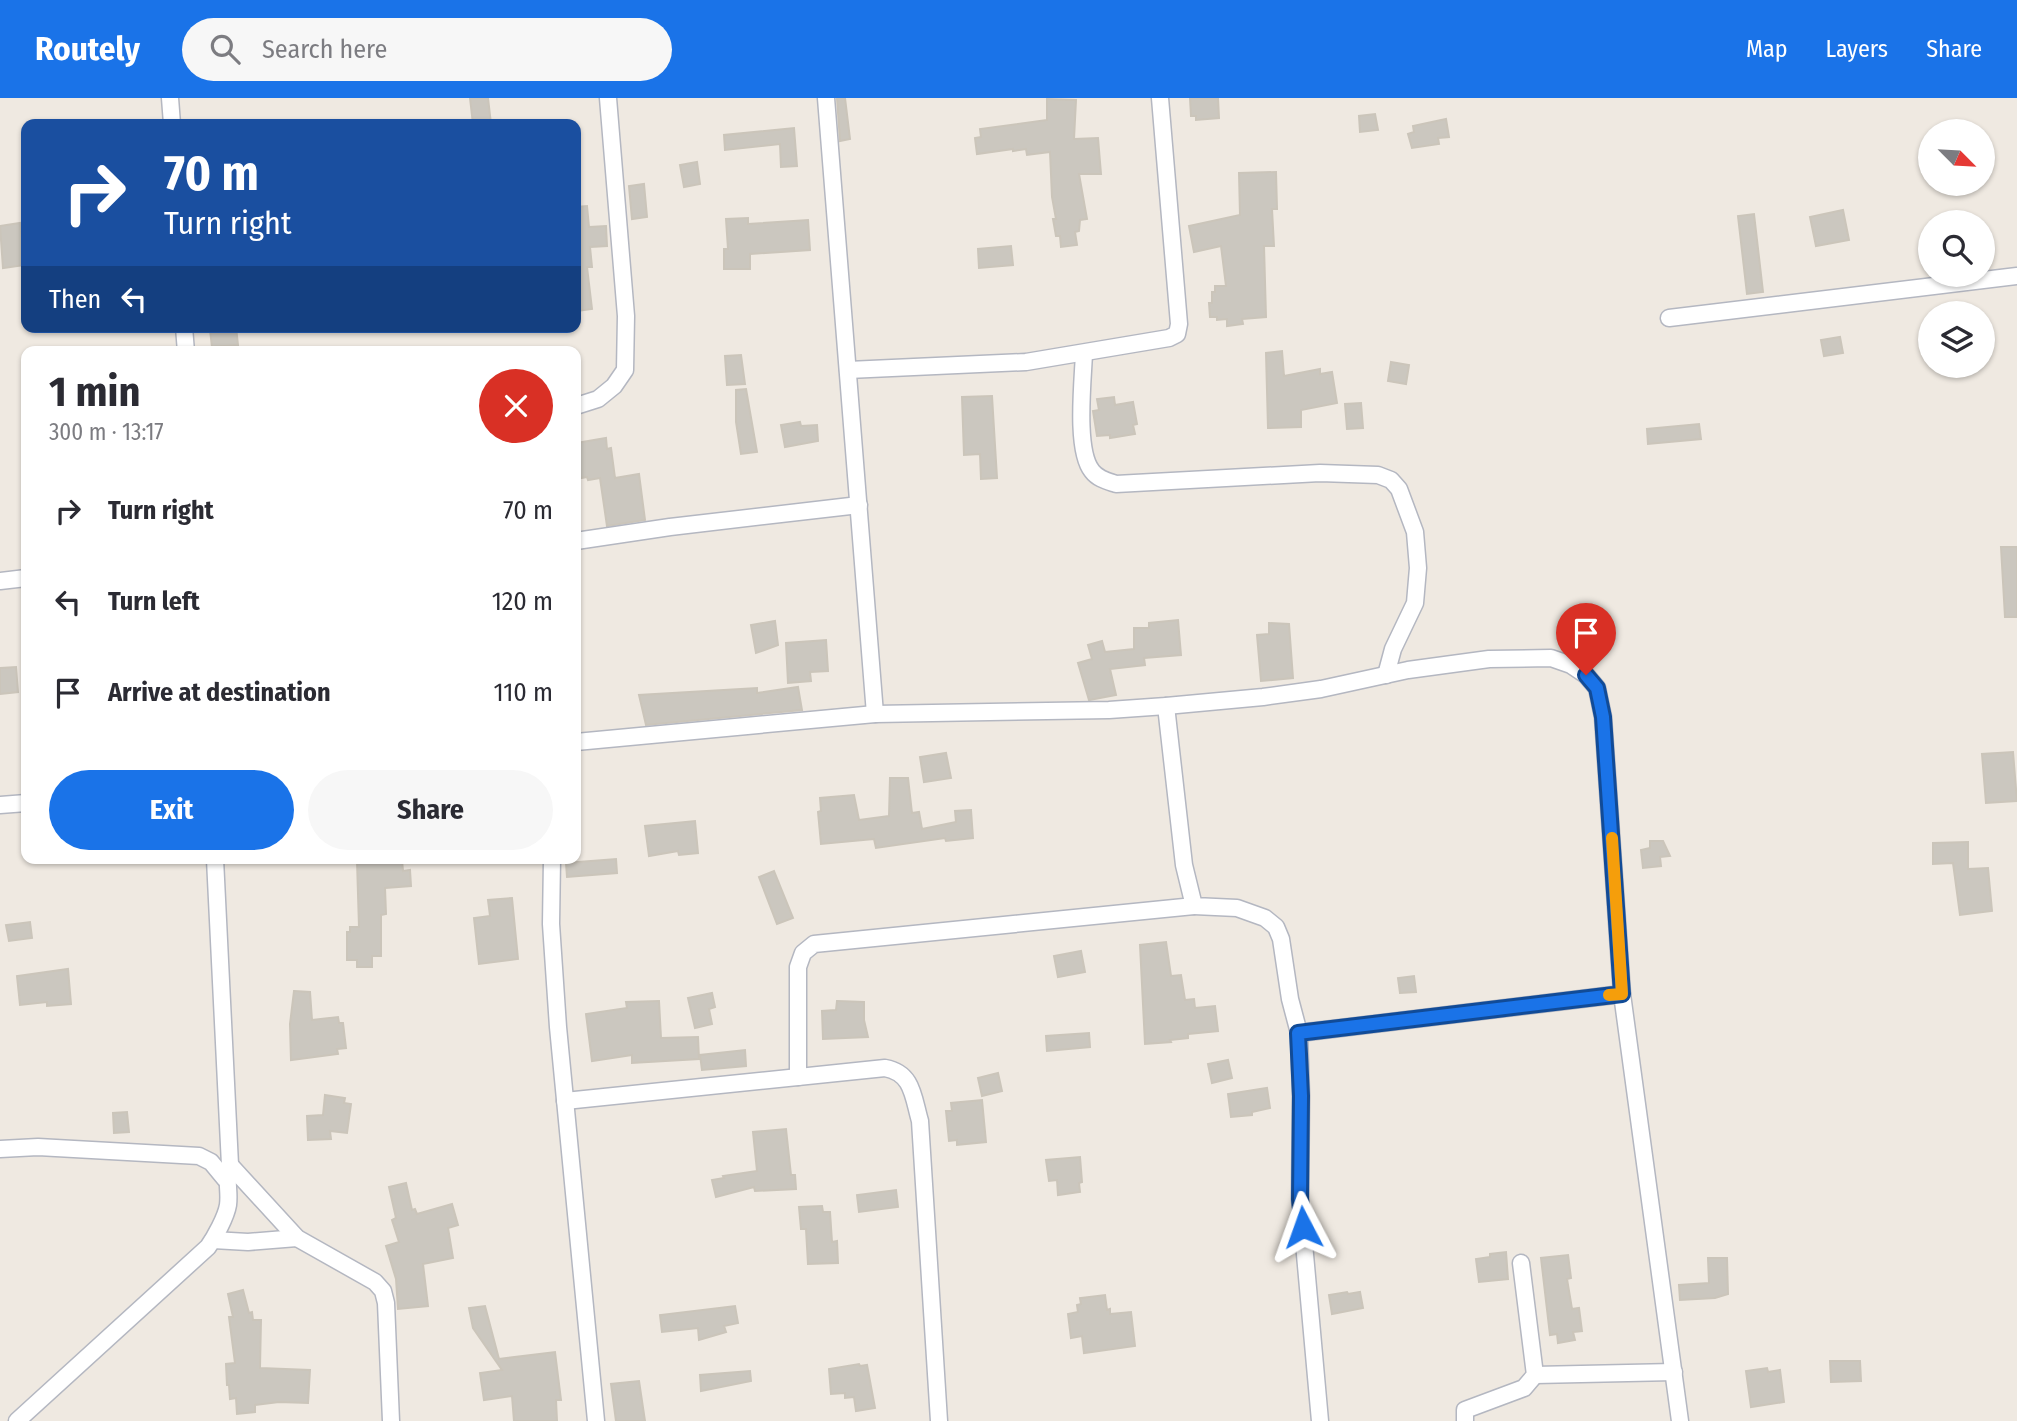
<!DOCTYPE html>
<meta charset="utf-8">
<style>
:root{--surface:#fff;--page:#f7f7f7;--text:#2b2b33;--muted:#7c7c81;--accent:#1a73e8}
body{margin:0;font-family:"Fira Sans Condensed",sans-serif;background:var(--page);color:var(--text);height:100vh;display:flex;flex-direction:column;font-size:26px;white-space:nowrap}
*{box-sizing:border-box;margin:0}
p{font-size:23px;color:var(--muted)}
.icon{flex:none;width:38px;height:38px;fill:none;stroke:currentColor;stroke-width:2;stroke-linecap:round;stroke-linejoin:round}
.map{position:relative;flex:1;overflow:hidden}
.side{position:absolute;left:21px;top:248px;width:560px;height:518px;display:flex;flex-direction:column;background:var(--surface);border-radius:14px;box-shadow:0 2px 5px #0004}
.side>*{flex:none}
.guide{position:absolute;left:21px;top:21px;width:560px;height:214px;border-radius:14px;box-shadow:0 2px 5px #0004;background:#1a4fa0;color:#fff;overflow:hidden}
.needle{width:46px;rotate:114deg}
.controls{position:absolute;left:1918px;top:21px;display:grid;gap:14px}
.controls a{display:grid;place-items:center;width:77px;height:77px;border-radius:50%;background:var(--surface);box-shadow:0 2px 5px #0004;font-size:35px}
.pin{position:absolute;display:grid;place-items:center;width:60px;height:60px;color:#fff;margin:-72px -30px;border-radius:50% 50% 50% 0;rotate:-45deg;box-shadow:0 0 7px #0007}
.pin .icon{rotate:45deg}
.me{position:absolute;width:77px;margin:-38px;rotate:356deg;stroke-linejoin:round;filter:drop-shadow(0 0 5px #0008)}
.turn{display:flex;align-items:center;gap:24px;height:147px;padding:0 28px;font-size:32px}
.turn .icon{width:91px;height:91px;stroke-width:2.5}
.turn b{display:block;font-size:49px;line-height:60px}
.then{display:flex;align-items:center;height:66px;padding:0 28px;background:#0003;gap:14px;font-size:26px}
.round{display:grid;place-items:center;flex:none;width:74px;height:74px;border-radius:37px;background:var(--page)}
.headline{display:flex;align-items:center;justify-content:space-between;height:119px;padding:0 28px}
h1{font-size:42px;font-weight:700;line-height:52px}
.cta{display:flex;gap:14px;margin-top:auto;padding:14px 28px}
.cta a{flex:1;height:80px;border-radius:42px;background:var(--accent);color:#fff;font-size:28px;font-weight:700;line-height:80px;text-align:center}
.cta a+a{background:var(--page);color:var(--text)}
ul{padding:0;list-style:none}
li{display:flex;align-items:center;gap:21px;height:91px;padding:0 28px}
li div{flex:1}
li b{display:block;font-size:26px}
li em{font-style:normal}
header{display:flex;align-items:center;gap:42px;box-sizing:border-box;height:98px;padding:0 35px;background:var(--accent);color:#fff}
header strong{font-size:33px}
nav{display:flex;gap:38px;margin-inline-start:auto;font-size:24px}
.search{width:490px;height:63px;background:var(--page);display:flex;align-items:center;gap:18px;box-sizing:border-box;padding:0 24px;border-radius:38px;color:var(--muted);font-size:26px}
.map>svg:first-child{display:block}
.building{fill:#cbc7bf;stroke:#cbc5ba;stroke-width:2}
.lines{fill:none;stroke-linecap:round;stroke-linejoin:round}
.minor-casing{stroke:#b4b7c1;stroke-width:19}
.minor{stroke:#fff;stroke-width:16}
.route-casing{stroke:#114b97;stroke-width:18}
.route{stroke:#1a73e8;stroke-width:12}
.slow{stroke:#f59e0b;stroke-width:12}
</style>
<header>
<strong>Routely</strong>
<div class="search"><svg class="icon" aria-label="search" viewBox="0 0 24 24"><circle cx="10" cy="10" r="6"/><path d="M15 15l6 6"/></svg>Search here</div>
<nav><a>Map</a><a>Layers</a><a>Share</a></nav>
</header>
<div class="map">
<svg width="2017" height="1323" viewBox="0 0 2017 1323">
<rect width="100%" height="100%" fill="#efe9e1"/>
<g class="building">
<polygon points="470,0 488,0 491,26 473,26"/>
<polygon points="837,0 845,0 850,41 840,43"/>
<polygon points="1190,0 1218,0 1219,20 1196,22 1196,18 1191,18"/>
<polygon points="1047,1 1076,2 1074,41 1098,40 1101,76 1079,76 1087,121 1080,122 1079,133 1075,134 1077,147 1061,149 1060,138 1056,138 1053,121 1056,121 1052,99 1050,54 1027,57 1026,51 1013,53 1013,51 977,56 975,40 981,39 980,31 1047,22"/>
<polygon points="1375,16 1378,32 1360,34 1359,18"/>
<polygon points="1446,21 1449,39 1438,40 1439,46 1412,50 1408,36 1414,34 1413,28"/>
<polygon points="794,30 797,68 781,69 780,46 725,52 724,37"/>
<polygon points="697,64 700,86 684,89 680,67"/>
<polygon points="1276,74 1277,111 1272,111 1274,148 1264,148 1266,219 1242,221 1243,226 1227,228 1227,221 1217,222 1217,219 1210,219 1209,205 1212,205 1212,194 1215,194 1215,188 1226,188 1221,148 1194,154 1189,128 1240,117 1239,75"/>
<polygon points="644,86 647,119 632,121 629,88"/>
<polygon points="587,108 589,129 606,128 607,148 590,149 592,169 587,169 592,211 576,213 576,109"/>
<polygon points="1843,112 1849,142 1816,148 1810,119"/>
<polygon points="1754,116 1763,194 1747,196 1738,118"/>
<polygon points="748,120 748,126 808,122 810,152 750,156 750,171 724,171 724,151 728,151 726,121"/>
<polygon points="20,125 25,167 3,170 0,128"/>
<polygon points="1011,148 1013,167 979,170 978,151"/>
<polygon points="212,229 236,229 238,247 212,249 210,232"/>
<polygon points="1840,239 1843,255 1824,258 1821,242"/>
<polygon points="1282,253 1284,278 1320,271 1320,276 1332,274 1337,305 1301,312 1301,329 1268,330 1266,255"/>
<polygon points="741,257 745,286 727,287 725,258"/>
<polygon points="1391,264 1409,267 1406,286 1388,283"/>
<polygon points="746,291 757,354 741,356 736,324 736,292"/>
<polygon points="992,298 997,380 981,381 980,356 964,357 962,299"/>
<polygon points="1114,299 1115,307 1133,304 1137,326 1133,327 1135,336 1110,340 1110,337 1097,338 1093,313 1099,312 1097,301"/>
<polygon points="1361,305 1363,330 1347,331 1345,306"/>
<polygon points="800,324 801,328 817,327 818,343 785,349 781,327"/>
<polygon points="1699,326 1701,341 1648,346 1647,331"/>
<polygon points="606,340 607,351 611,350 615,380 639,376 645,422 607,428 600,380 588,382 587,379 576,381 576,345"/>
<polygon points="2001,449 2017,449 2017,519 2005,519"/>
<polygon points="1178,522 1181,557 1144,560 1145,567 1110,571 1116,597 1089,602 1078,565 1092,561 1088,547 1102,543 1105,554 1134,551 1134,530 1149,530 1149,525"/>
<polygon points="775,523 778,547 756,555 751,527"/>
<polygon points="1269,525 1289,526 1293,580 1261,583 1257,537 1269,536"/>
<polygon points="826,542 828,573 810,574 811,583 788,585 786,545"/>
<polygon points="16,569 18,594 0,596 0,570"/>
<polygon points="798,589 802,612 646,627 639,597 757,590 757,595"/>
<polygon points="2013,654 2017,703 1986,705 1982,656"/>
<polygon points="946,655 951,680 924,684 920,659"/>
<polygon points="890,680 908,680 912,715 919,714 922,731 956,724 955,713 971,712 973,740 946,743 945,740 876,750 874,741 821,746 818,714 821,713 820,700 854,697 859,722 889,718"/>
<polygon points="695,723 698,755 679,757 678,753 649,758 645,728"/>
<polygon points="1650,743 1663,743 1670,758 1660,759 1661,768 1643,770 1641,752 1650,750"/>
<polygon points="1968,744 1968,771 1988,770 1992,813 1960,817 1953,765 1933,766 1933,745"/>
<polygon points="374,761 402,762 403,773 410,772 411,788 385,790 386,816 381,817 381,858 372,858 372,869 357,869 357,862 347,862 347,834 350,834 350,829 359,829 357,763"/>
<polygon points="616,761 617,775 567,779 566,765"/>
<polygon points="774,773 793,820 777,826 759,779"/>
<polygon points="512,800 518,861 479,866 474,820 490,818 488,802"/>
<polygon points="30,824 32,840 9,843 6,827"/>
<polygon points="1166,844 1171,878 1181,877 1185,902 1194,901 1195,910 1215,908 1218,933 1188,936 1188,940 1170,942 1171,944 1145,946 1140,847"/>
<polygon points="1081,853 1085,874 1058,879 1054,858"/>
<polygon points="68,871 71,906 47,908 47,904 20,907 17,878"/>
<polygon points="1414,878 1416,894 1400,895 1398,880"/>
<polygon points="294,893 310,894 312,922 338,919 339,925 343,925 346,950 337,951 338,956 291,962 290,926"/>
<polygon points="712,895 715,909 709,911 712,926 695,930 688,900"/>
<polygon points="659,903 661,940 698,939 699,961 632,965 632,957 592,963 586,916 627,910 626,904"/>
<polygon points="837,903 864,904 864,922 868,939 823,941 822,913 836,912"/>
<polygon points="1089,935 1090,949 1047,953 1046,938"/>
<polygon points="745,952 746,968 702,972 700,957"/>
<polygon points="1228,962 1232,980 1212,985 1208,966"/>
<polygon points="998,975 1002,993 982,998 978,980"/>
<polygon points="1267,990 1270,1010 1252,1014 1252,1017 1231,1019 1228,996"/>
<polygon points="325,997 345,1000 344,1005 351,1006 347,1035 330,1033 331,1041 308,1042 307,1018 323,1017"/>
<polygon points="982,1002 986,1044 957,1047 957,1042 949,1043 946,1013 952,1013 951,1005"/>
<polygon points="127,1014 129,1034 114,1035 113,1015"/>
<polygon points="786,1031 791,1077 795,1077 796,1091 755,1093 754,1089 716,1099 712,1082 724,1080 723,1078 757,1073 753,1034"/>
<polygon points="1080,1059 1082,1084 1079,1085 1080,1094 1058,1097 1057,1082 1049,1083 1046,1062"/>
<polygon points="406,1085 412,1112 415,1111 417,1116 452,1106 458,1127 448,1130 453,1160 423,1166 428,1208 398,1211 396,1181 386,1148 399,1144 392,1122 396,1120 389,1089"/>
<polygon points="896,1092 898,1109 859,1114 857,1097"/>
<polygon points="822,1108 823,1114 830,1114 832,1144 837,1143 838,1165 808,1166 806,1131 801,1131 799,1109"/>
<polygon points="1506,1154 1508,1181 1479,1184 1476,1161 1490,1159 1490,1156"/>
<polygon points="1568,1157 1571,1180 1567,1181 1572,1211 1579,1210 1582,1233 1573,1234 1575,1242 1558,1245 1557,1236 1550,1237 1541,1160"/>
<polygon points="1708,1160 1727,1160 1728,1196 1715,1200 1680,1202 1679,1187 1709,1185"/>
<polygon points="243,1192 249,1215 252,1214 253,1222 261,1222 260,1270 310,1272 308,1305 279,1304 255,1307 255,1314 237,1316 236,1300 230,1301 229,1287 227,1287 226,1266 235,1265 229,1219 233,1219 228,1196"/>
<polygon points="1347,1194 1348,1196 1360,1194 1363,1210 1332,1216 1329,1197"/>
<polygon points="1105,1197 1107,1212 1110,1211 1110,1216 1131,1214 1135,1248 1084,1255 1082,1238 1071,1240 1068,1216 1078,1214 1077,1207 1081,1206 1080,1200"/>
<polygon points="485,1208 499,1261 555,1254 561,1302 556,1302 557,1323 514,1323 512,1298 484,1302 480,1275 502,1272 473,1230 469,1210"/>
<polygon points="735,1208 738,1225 724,1228 726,1234 699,1242 698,1230 662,1234 660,1217"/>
<polygon points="1830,1263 1860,1263 1861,1283 1831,1284"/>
<polygon points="859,1266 860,1268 867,1267 875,1310 856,1313 854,1299 845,1300 845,1295 831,1296 829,1271"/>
<polygon points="1767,1270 1768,1274 1780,1272 1784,1304 1751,1309 1746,1273"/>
<polygon points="750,1273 751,1283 701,1293 700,1277"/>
<polygon points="639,1283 645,1323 616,1323 611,1286"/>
</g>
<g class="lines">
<g class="minor-casing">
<g id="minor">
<polyline points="170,0 172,26"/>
<polyline points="826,0 875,616"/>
<polyline points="1669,220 2017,178"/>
<polyline points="184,229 186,254"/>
<path d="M1084,255C1083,282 1075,352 1092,373C1098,381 1107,383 1116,386L1320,375L1378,377L1391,382L1399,391L1415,434L1418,470L1415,505L1393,551L1386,577"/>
<polyline points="848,272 1026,264 1169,240 1177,236 1179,226 1160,0"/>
<polyline points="576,308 598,301 614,288 625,272 626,218 608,0"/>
<polyline points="576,443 670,429 859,407"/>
<polyline points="0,483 26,480"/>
<polyline points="1166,608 1184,767 1194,808 1237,810 1265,820 1276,829 1281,841 1290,901 1299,935 1301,998 1300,1101 1320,1323"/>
<polyline points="576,644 875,616 1109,612 1166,608 1263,599 1321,591 1408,572 1489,561 1551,560 1571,567 1586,577 1597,590 1603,619 1622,896"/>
<polyline points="0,707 26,705"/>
<polyline points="552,761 551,826 558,929 596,1323"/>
<polyline points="1299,935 1622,896 1680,1323"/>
<polyline points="798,979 798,869 803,855 814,846 1194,808"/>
<path d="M565,1003L885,970C913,975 913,999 920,1023L939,1323"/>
<polyline points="0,1051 38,1049 199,1058 211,1064 225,1081"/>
<polyline points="230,1067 297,1140 375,1184 383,1193 386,1205 391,1323"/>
<polyline points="213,1142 248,1144 297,1140"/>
<polyline points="1535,1277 1674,1274"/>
<path d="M17,1323L208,1149C215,1139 226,1119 228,1107C230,1092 225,1083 230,1067L215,761"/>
<polyline points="1465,1323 1465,1312 1524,1290 1535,1277 1521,1165"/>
</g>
</g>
<use href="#minor" class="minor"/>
</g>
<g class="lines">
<g class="route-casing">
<polyline id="route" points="1303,1129 1300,1101 1301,998 1298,935 1622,896 1603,619 1597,590 1586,577"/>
</g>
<use href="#route" class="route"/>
<polyline class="slow" points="1609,897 1622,896 1612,740"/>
</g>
</svg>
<div class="controls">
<a><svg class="needle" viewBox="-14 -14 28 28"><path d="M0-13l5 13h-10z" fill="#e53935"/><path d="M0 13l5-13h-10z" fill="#7c7c81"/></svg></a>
<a><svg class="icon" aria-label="search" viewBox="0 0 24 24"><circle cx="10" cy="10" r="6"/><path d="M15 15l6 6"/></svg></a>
<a><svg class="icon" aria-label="layers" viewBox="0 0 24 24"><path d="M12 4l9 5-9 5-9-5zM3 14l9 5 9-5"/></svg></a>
</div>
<div class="pin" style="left:1586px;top:577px;background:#d93025"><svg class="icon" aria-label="arrive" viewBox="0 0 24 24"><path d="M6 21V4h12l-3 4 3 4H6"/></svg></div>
<svg class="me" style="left:1303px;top:1129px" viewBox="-20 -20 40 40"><path d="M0-17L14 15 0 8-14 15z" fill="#1a73e8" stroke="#fff" stroke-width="4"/></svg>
<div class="guide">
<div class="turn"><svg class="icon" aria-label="right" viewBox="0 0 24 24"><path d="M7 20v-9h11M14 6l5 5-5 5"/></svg><div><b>70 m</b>Turn right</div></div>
<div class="then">Then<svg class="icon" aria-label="left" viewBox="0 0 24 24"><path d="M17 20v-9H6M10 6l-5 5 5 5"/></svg></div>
</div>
<section class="side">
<div class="headline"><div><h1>1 min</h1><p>300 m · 13:17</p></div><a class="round" style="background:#d93025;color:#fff"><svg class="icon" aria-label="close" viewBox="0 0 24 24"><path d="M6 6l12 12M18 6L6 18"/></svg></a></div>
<ul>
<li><svg class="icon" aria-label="right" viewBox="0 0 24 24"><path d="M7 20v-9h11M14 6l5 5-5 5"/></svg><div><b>Turn right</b></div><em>70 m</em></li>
<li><svg class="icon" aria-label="left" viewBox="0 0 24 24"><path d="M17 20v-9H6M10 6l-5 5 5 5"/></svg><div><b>Turn left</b></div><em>120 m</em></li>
<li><svg class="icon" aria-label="arrive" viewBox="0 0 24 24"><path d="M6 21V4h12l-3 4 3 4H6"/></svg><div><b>Arrive at destination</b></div><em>110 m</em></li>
</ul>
<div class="cta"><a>Exit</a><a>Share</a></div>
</section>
</div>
